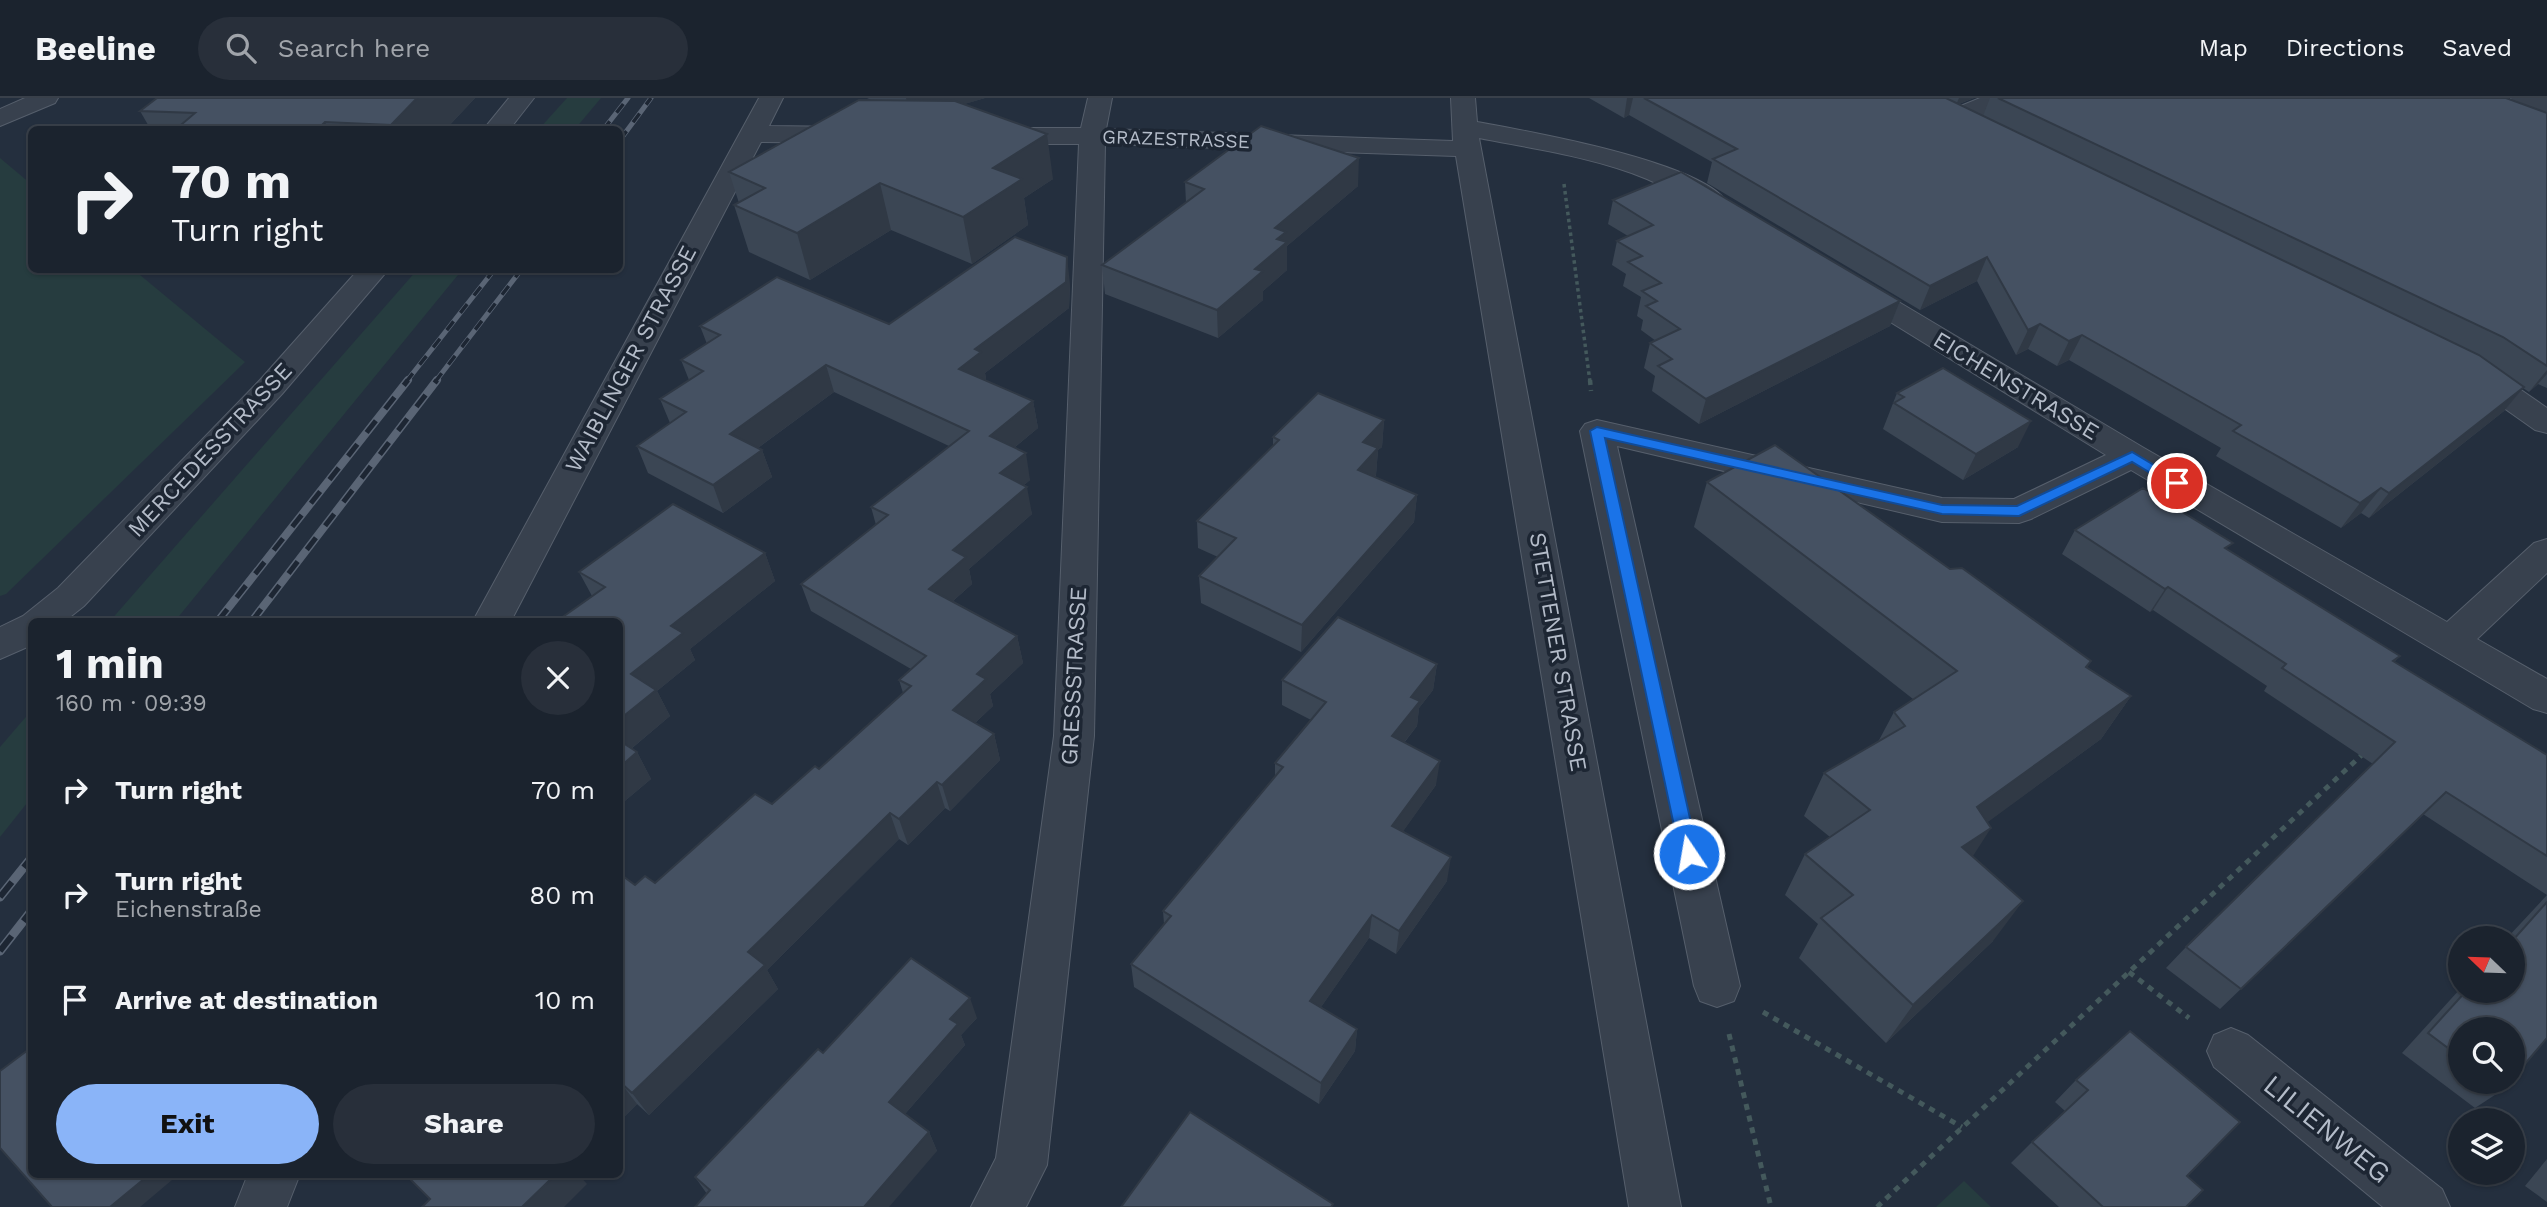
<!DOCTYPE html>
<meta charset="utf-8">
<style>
:root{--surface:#1b232e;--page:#282f3a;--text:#f1f3f6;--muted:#a0a4aa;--line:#39404a;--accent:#8ab4f8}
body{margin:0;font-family:"Work Sans",sans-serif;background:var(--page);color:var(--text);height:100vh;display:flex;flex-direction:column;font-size:26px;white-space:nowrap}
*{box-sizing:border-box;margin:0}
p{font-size:23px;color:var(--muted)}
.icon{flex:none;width:38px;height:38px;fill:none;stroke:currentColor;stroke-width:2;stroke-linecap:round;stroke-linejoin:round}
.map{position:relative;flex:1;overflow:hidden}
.panel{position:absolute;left:28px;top:520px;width:595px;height:560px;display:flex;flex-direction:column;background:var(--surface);border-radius:10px;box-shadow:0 2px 5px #0004,0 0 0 2px var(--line)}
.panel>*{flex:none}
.guide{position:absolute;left:28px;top:28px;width:595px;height:147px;border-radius:10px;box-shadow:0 2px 5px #0004,0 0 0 2px var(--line);background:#1b232e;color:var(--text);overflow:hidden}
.needle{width:46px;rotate:293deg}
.controls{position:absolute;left:2448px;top:828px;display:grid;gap:14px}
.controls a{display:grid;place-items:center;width:77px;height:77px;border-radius:50%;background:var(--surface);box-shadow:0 2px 5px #0004,0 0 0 2px var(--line);font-size:35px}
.pin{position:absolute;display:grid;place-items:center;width:60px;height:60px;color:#fff;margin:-30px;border:4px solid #fff;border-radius:50%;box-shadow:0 2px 7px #0007}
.me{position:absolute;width:77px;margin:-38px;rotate:348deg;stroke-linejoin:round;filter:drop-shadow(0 0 5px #0008)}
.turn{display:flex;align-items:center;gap:24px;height:147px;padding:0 28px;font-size:32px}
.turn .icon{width:91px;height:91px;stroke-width:2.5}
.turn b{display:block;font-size:49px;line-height:60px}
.round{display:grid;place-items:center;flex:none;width:74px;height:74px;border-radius:37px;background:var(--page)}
.headline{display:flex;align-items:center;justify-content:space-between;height:119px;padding:0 28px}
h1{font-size:42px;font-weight:700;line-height:52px}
.primary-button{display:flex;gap:14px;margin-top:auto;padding:14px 28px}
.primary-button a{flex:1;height:80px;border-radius:42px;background:var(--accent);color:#111;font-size:28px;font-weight:700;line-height:80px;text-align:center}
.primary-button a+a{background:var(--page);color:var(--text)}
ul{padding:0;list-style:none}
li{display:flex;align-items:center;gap:21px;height:105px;padding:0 28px}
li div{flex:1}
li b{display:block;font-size:26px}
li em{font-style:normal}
header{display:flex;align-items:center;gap:42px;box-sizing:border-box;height:98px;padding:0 35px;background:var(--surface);border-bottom:2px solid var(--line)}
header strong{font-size:33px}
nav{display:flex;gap:38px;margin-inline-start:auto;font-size:24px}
.search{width:490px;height:63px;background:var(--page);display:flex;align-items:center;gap:18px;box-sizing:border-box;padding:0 24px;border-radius:38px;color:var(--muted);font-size:26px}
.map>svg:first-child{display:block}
.green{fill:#263c3f}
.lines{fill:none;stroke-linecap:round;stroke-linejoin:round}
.minor-casing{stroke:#565f6c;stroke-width:2}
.path-far2{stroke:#44595c;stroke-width:3.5;stroke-dasharray:3.5 3.5;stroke-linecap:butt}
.path-far1{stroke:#44595c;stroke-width:4.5;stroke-dasharray:5 5;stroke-linecap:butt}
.path{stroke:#44595c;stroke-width:5;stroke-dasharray:6 6;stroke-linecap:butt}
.minor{fill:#38414e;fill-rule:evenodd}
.rail-far2-casing{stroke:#5a6575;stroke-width:5}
.rail-far1-casing{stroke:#5a6575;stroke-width:8}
.rail-casing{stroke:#5a6575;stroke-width:9}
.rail-far2{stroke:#1d2633;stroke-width:3.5;stroke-dasharray:11;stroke-linecap:butt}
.rail-far1{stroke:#1d2633;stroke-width:5;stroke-dasharray:15;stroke-linecap:butt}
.rail{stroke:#1d2633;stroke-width:6;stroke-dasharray:19;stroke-linecap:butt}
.wall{fill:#3b4654}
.shaded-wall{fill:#303945}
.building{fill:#455162;stroke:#303945;stroke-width:2}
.route{fill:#1a73e8;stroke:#114b97;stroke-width:2}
.labels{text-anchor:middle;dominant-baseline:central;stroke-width:7;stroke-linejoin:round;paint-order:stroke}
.far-street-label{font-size:19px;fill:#b4bcc9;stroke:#1d2633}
.street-label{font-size:23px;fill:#b4bcc9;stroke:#1d2633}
.near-street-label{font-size:28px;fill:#b4bcc9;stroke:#1d2633}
</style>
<header>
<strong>Beeline</strong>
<div class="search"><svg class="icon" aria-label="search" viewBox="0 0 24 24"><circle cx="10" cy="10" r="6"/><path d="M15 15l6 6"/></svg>Search here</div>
<nav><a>Map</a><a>Directions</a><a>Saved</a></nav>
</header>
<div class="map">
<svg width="2547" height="1109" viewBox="0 0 2547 1109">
<rect width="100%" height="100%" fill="#242f3e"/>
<g class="green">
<polygon points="567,0 601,0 575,31 539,31"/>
<polygon points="0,60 31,86 32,172 134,172 245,264 6,496 0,498"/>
<polygon points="417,172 462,172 175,523 110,523"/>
<polygon points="31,613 31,700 0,739 0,649"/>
<polygon points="1964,1083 1991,1109 1936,1109"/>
</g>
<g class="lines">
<g class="minor-casing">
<g id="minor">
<polygon points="25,0 58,0 55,5 0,28 0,11"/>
<polygon points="509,0 534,0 509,32 483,32"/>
<polygon points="759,0 783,0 769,28 848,29 857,32 861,37 857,42 848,45 761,44 511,523 473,523"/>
<path d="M1088,0H1112L1106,31L1453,43L1451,0H1475L1477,24C1527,33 1698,63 1726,103L1722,109C1700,114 1668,90 1647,81C1594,59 1535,51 1479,40L1681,1109H1629L1456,58L1105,46L1094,638L1047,1067L1026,1109H971L996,1060L1054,638L1079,46H995L986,43L982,38L986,33L995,30H1081Z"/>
<path d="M1980,0H2014L2011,5C1992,13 1966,29 1946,24L1942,19L1946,14Z"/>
<polygon points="2511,0 2547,0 2547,16 2514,5"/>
<polygon points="358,172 388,172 282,296 84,508 65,523 32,523 32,547 0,561 0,529 23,518 58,490 260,282"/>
<polygon points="1850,178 1860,181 2144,350 2447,524 2534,445 2547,441 2547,475 2477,541 2547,581 2547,615 2533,611 2131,372 2031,421 2019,425 1942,424 1617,348 1740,888 1734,903 1717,909 1700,903 1694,888 1580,333 1585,326 1597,322 1942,400 2014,401 2106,357 1840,193 1835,187 1840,181"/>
<polygon points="2471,262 2482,265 2547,310 2547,335 2535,332 2460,279 2455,272 2460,265"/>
<polygon points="2231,930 2248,937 2442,1091 2450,1109 2383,1109 2214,969 2207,953 2214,937"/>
<polygon points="248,1076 300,1076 287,1109 235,1109"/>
</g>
</g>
<polyline class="path-far2" points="1564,86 1590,284"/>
<polyline class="path-far1" points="1590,282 1591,293"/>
<g class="path">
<polyline points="2129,874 2189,920"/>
<polyline points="1763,914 1962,1029"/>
<polyline points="1729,936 1771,1109"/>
<polyline points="1877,1109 2365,654"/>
</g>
<use href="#minor" class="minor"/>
<g class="rail-far2-casing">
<g id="rail-far2">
<polyline points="603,32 628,0"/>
<polyline points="620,42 651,0"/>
<polyline points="406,284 494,172"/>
<polyline points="435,284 521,172"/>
</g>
</g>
<g class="rail-far1-casing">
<g id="rail-far1">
<polyline points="218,523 408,282"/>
<polyline points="252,523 437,282"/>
</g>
</g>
<g class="rail-casing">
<g id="rail">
<polyline points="0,799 32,759"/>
<polyline points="0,853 32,812"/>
</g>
</g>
<use href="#rail-far2" class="rail-far2"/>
<use href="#rail-far1" class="rail-far1"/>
<use href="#rail" class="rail"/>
</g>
<g class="wall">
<polygon points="157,0 475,0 445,32 151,32 140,13"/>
<polygon points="867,0 985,0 964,6 1053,81 1024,100 1028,127 972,166 891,132 810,182 749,154 734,107 739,105 729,74 871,2"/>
<polygon points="1589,0 1974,0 1959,6 1983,18 1990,0 2506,0 2547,15 2547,290 2538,286 2529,294 2523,290 2504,313 2369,420 2361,415 2341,430 2216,358 2221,350 2069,262 2057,268 2028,251 2016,257 1977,183 1920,212 1707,85 1712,64 1629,17 1624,20"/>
<polygon points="1185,84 1358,88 1287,148 1287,172 1263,193 1263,202 1218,240 1105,196 1102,167 1186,105"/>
<polygon points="1613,102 1900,203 1890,228 1699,326 1652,293 1655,278 1644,270 1650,245 1656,243 1641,232 1643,222 1637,218 1641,199 1623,188 1626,176 1612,167 1617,143 1628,138 1608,126"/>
<polygon points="1070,186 1069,210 985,275 986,281 985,282 1033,303 1038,330 1015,349 1030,382 1024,387 1032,416 969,471 972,486 953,503 1017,538 1023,565 990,596 993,608 975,625 994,636 1000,662 950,713 945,710 908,747 899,741 767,872 778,891 649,1017 637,1006 620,1023 620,776 635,787 655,785 772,706 819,671 903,595 899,582 911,571 811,513 801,486 876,427 871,409 949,348 834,294 758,350 762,352 772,379 723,415 648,375 637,348 670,325 660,301 689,282 681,262 707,246 700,228 889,226"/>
<polygon points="1897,295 2018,349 1963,382 1883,331"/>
<polygon points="1384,322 1382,349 1378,352 1376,377 1375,379 1417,397 1414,424 1301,554 1201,505 1199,478 1218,459 1198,450 1197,423 1273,348 1273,339"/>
<polygon points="1707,384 1950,471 2091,563 2087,569 2131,598 2101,641 1987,724 1972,758 1993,843 1886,945 1799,860 1818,826 1785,797 1805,756 1830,739 1804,718 1824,675 1878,644 1894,614 1913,601 1694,429"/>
<polygon points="2075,432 2228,452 2400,558 2394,564 2547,657 2547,940 2460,931 2460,984 2510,984 2504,991 2475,1010 2402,955 2460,891 2460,892 2513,892 2513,840 2507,840 2547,797 2423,716 2220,911 2166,870 2186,849 2373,666 2264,593 2267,588 2153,512 2150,514 2062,456"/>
<polygon points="765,455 775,483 690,551 695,562 657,593 670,618 631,651 637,654 651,681 620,707 620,523 592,498 579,474"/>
<polygon points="1437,566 1433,592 1419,610 1417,628 1404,645 1436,687 1403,733 1447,783 1396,856 1369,840 1321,909 1357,931 1355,953 1319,1006 1134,889 1131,866 1164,826 1163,813 1275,678 1275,665 1311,622 1282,607 1282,582"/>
<polygon points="977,920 961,937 965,947 905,1016 929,1034 937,1053 707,1096 695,1079 823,955"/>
<polygon points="2076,982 2187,1078 2186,1109 2059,1109 2011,1065 2032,1044 2065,1013 2055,1004"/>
<polygon points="2547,1061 2547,1104 2525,1088"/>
</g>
<g class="shaded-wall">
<polygon points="417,0 475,0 445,32 394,32 391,27"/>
<polygon points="906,0 985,0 911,22"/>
<polygon points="1627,0 1633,0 1629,17 1624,20"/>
<polygon points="1959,0 1974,0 1956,7"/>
<polygon points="325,24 329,32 317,32"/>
<polygon points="1047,36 1053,81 1024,100 1028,127 972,166 963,119 993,70"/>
<polygon points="1359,60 1358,88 1287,148 1287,172 1263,193 1263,202 1218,240 1217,212 1275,130"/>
<polygon points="880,85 891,132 810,182 797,135"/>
<polygon points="1067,159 1070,186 1069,210 985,275 986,281 964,298 959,271 975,251"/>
<polygon points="1987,159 1977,183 1920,212 1930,188"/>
<polygon points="1900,203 1890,228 1699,326 1706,301"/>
<polygon points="2040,226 2028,251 2016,257 2028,232"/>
<polygon points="2082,237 2069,262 2057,268 2069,243"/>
<polygon points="826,267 834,294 740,363 730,336"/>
<polygon points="2547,272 2547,276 2538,286 2529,294"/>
<polygon points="2524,289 2504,313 2369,420 2389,395"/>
<polygon points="1033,303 1038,330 995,365 990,338"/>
<polygon points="1384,322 1382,349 1378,352 1376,377 1356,399 1358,372 1363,344"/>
<polygon points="2031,323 2018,349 1963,382 1976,356"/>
<polygon points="762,352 772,379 723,415 713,387"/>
<polygon points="1026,355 1030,382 1005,403 1000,375"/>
<polygon points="1027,389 1032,416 969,471 972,486 936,518 929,491 953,452"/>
<polygon points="2381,390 2361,415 2341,430 2360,405"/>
<polygon points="1417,397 1414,424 1301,554 1302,527"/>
<polygon points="765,455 775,483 690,551 695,562 657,593 670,618 620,660 620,621 631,576 671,528"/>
<polygon points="2168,489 2153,512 2150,514 2165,491"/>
<polygon points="1017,538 1023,565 990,596 993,608 960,639 953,612 977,576"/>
<polygon points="1437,566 1433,592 1419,610 1417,628 1389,663 1392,638 1411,599"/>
<polygon points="2131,598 2101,641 1951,751 1977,709"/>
<polygon points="994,636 1000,662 950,713 942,687"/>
<polygon points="637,654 651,681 620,707 620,669"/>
<polygon points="1440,663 1436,687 1390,752 1392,728"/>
<polygon points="937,684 945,710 908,747 899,721"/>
<polygon points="890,715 899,741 767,872 778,891 649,1017 632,995 748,854"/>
<polygon points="1991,730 1964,772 1962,749"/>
<polygon points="1451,759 1447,783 1396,856 1399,833"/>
<polygon points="2023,803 1993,843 1886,945 1913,907"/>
<polygon points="1372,817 1369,840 1310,925 1310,903"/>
<polygon points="970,900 977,920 961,937 965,947 898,1024 889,1004 950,921"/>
<polygon points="1357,931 1355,953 1319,1006 1321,985"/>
<polygon points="620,984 637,1006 620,1023"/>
<polygon points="929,1034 937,1053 889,1109 864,1109"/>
<polygon points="150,1076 179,1076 140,1109 110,1109"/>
<polygon points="556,1076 578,1076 587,1086 564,1109 522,1109"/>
</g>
<g class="building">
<polygon points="157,0 417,0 391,27 325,24 317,32 175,32 195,15 140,13"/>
<polygon points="1644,0 1946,0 2479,257 2524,289 2389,395 2381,390 2360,405 2233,333 2241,327 2082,237 2069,243 2040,226 2028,232 1987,159 1930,188 1713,61 1737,51"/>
<polygon points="1998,0 2506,0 2547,15 2547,268 2503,239"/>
<polygon points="859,2 955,3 1047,36 993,70 1022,81 963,119 880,85 797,135 734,107 765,90 729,74"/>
<polygon points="1261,28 1359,60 1275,130 1286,134 1277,141 1287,144 1255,171 1263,173 1217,212 1102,167 1204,91 1185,84"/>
<polygon points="1681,74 1900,203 1706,301 1658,268 1672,261 1650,245 1680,231 1646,208 1657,203 1642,193 1661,185 1628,164 1642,158 1617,143 1653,127 1613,102"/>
<polygon points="1015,139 1067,159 1066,184 975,251 981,254 959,271 1033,303 990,338 1026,355 1000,375 1027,389 953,452 966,459 929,491 1017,538 977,576 986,581 953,612 994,636 942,687 937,684 899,721 890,715 748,854 765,867 632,995 620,984 620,776 635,787 645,778 655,785 755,696 772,706 815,668 819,671 911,588 899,582 926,558 801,486 888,417 871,409 969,333 826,267 730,336 762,352 713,387 637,348 686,314 660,301 703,273 681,262 720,237 700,228 777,179 889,226"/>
<polygon points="1943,270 2031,323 1976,356 1894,305 1904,299 1897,295"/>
<polygon points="1318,295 1384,322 1363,344 1378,350 1358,372 1417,397 1302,527 1199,478 1236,440 1197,423 1279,342 1273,339"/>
<polygon points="1775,347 1950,471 1962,470 2091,563 2086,569 2131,598 1977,709 1991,730 1962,749 2023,803 1913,907 1821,820 1853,797 1805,756 1870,712 1824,675 1905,628 1894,614 1957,573 1707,384"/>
<polygon points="2143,390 2233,445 2225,450 2400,558 2393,563 2547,657 2547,758 2446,694 2241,891 2186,849 2395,644 2282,570 2286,566 2168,489 2165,491 2075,432"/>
<polygon points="673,406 765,455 671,528 683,535 631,576 656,592 620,621 620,523 557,523 605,489 579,474"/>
<polygon points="1338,519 1437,566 1411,599 1420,603 1392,638 1440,663 1392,728 1451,759 1399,833 1372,817 1310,903 1357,931 1321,985 1131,866 1171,818 1163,813 1283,669 1275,665 1326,604 1282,582"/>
<polygon points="620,643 637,654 620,669"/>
<polygon points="2547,804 2547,940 2513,980 2513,931 2460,931 2460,959 2428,935 2467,892 2513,892 2513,842"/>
<polygon points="911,860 970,900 950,921 958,926 889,1004 929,1034 864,1109 695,1109 710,1092 695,1079 818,951 823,955"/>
<polygon points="2130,933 2240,1024 2187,1078 2203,1092 2186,1109 2103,1109 2032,1044 2088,992 2076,982"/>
<polygon points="32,949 32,1076 150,1076 110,1109 52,1109 0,1050 0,973"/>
<polygon points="2494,984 2510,984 2504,991"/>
<polygon points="1190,1014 1333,1106 1331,1109 1121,1109"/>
<polygon points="405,1076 556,1076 522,1109 422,1109 430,1101"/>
</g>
<polygon class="route" points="1597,329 1942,407 2017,408 2132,354 2184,385 2177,390 2172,388 2132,364 2019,418 1942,416 1605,340 1698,756 1695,761 1689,763 1682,761 1680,756 1590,333"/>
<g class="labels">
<g class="far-street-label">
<text transform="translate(1176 41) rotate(2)">GRAZESTRASSE</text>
</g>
<g class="street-label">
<text transform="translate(631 261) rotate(-62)">WAIBLINGER STRASSE</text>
<text transform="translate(2016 288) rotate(31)">EICHENSTRASSE</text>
<text transform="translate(210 352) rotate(-47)">MERCEDESSTRASSE</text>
<text transform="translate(1558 554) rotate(80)">STETTENER STRASSE</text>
<text transform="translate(1074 578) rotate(-87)">GRESSSTRASSE</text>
</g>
<g class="near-street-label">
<text transform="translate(2327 1031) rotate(39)">LILIENWEG</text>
</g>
</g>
</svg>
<div class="controls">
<a><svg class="needle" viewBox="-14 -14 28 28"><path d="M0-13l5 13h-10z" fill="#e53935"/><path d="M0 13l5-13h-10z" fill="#a0a4aa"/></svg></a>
<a><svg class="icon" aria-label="search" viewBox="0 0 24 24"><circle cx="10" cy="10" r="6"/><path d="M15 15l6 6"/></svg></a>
<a><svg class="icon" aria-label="layers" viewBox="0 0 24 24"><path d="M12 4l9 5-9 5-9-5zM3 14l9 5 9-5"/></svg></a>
</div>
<div class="pin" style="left:2177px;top:385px;background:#d93025"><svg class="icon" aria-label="arrive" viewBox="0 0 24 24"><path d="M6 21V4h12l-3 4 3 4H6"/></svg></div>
<svg class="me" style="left:1689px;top:756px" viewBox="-20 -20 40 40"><circle r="17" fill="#1a73e8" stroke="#fff" stroke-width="3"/><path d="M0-11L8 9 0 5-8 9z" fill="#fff"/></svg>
<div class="guide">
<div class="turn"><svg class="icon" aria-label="right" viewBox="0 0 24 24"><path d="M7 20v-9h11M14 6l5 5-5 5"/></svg><div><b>70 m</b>Turn right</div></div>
</div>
<section class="panel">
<div class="headline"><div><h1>1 min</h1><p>160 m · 09:39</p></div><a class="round"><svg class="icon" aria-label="close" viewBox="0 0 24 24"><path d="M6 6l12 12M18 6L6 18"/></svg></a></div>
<ul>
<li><svg class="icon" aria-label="right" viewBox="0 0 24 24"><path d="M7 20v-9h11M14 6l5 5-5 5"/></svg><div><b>Turn right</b></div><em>70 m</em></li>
<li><svg class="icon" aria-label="right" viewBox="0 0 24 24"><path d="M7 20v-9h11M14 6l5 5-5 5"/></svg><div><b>Turn right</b><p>Eichenstraße</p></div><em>80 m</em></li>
<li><svg class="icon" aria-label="arrive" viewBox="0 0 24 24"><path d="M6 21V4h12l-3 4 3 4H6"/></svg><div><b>Arrive at destination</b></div><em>10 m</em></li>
</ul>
<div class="primary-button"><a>Exit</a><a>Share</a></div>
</section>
</div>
